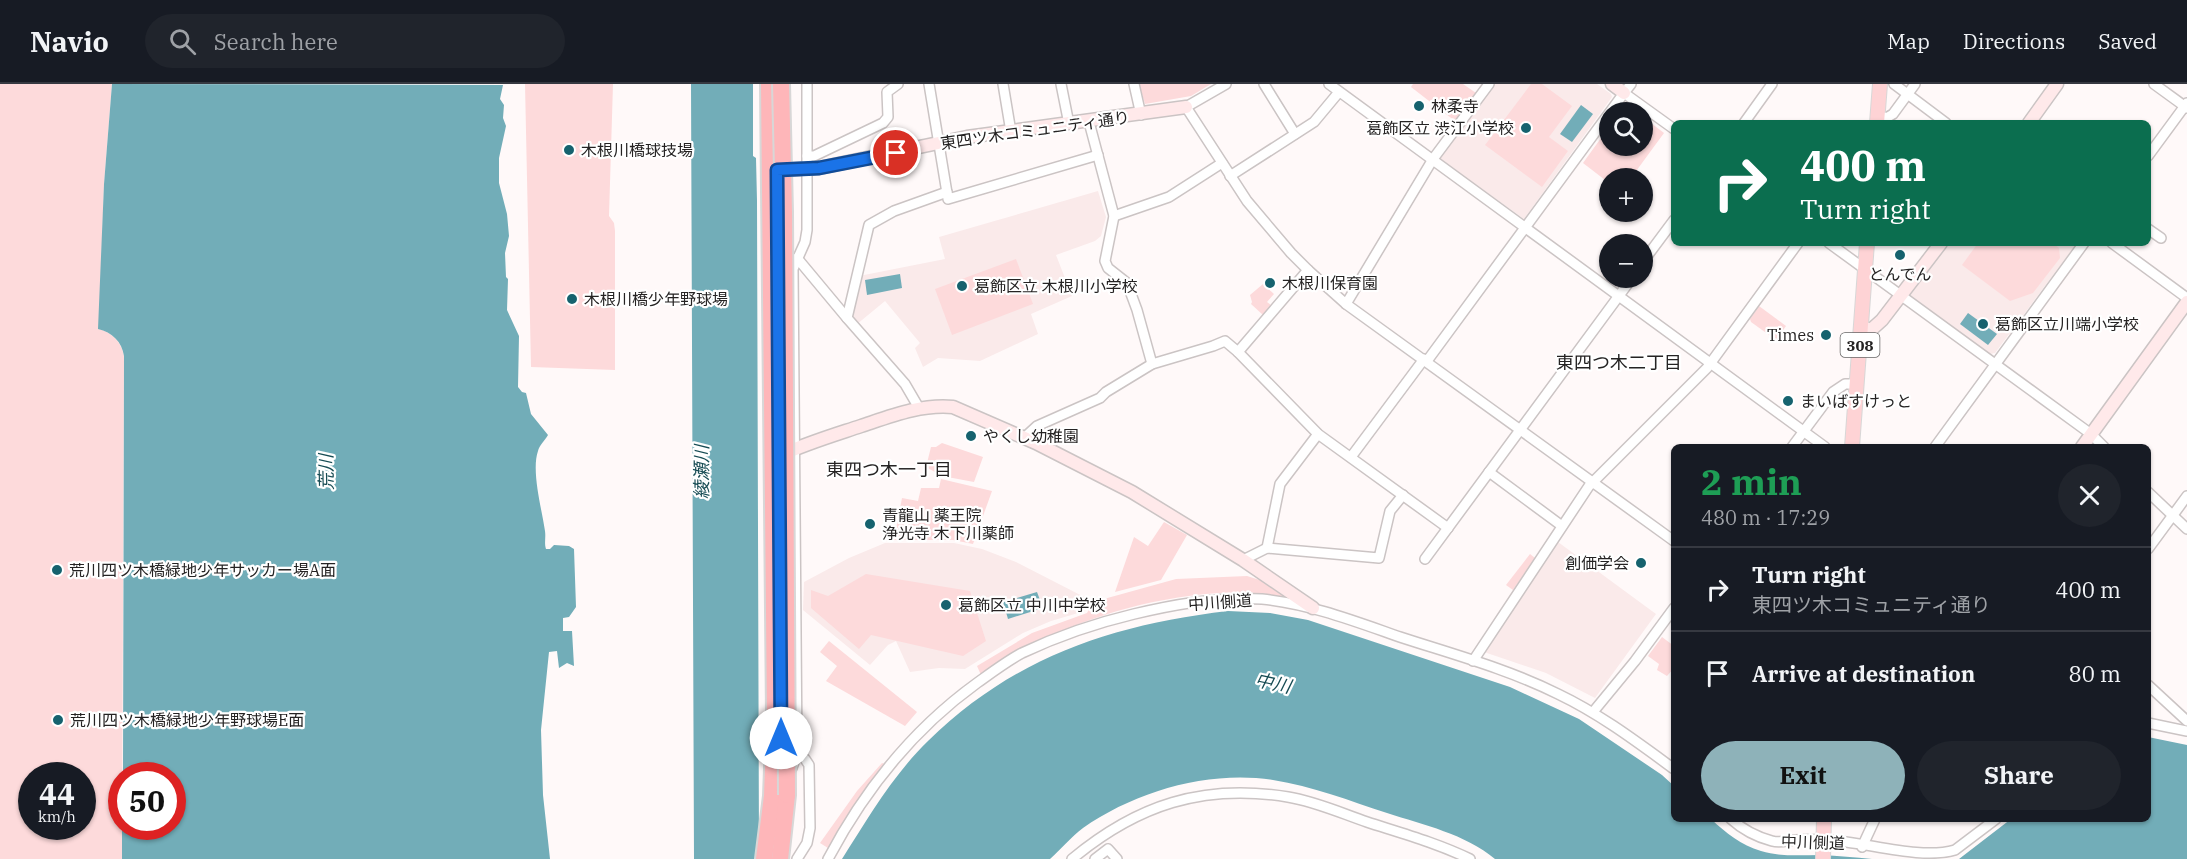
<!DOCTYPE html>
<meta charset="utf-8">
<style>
:root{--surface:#171b24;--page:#20242c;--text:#f1f3f6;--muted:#9ea1a6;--line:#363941;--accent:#8eb2b9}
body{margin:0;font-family:"IBM Plex Serif","Noto Sans JP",serif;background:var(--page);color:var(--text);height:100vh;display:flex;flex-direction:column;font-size:22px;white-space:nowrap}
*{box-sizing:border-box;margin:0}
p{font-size:20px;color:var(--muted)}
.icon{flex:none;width:33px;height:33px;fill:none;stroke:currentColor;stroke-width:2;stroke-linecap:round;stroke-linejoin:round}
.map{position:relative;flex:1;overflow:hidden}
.details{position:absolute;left:1671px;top:360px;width:480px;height:378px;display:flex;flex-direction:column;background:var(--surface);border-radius:9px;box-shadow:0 2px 4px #0004}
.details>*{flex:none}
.hud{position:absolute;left:1671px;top:36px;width:480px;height:126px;border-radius:9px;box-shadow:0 2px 4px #0004;background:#0b6e4f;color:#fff;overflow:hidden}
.controls{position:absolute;left:1599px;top:18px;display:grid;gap:12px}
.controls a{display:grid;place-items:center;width:54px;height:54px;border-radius:50%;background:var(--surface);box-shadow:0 2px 4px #0004;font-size:30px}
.speed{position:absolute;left:18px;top:678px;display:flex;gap:12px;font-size:30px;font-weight:700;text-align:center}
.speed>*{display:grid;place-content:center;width:78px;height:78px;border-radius:50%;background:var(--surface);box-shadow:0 2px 4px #0004;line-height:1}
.speed small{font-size:15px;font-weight:400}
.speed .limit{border:9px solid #d22;background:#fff;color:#111}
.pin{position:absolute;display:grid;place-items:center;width:51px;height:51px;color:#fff;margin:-26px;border:3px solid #fff;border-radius:50%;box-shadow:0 2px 6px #0007}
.me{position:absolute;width:66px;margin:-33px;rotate:0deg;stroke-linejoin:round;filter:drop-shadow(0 0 4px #0008)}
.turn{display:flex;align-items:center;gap:21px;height:126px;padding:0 30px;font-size:27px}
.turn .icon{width:78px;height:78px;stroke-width:2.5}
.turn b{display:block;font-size:42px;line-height:51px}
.round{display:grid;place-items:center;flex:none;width:63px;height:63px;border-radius:32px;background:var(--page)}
.headline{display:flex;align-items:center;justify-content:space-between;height:102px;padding:0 30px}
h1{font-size:36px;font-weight:700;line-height:45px;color:#1e9e55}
.action{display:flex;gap:12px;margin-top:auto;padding:12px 30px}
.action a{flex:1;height:69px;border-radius:36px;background:var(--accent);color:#111;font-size:24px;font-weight:700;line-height:69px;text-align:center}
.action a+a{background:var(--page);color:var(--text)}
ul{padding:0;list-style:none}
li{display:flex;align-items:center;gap:18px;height:84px;padding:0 30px;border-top:2px solid var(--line)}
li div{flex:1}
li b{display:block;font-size:22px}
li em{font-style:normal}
header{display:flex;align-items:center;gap:36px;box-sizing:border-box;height:84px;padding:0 30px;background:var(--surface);border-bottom:2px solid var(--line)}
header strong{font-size:28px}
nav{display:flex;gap:33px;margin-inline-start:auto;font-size:21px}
.search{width:420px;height:54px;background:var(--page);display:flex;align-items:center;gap:15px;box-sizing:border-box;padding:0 21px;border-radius:33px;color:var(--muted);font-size:22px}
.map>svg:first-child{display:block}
.built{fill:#faeaea}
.green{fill:#fddadb;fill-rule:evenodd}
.water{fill:#72adb8}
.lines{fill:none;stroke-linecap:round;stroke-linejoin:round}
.street-casing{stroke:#cbc4c4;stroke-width:12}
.secondary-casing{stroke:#cbc4c4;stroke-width:15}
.primary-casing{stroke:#d8d7d7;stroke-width:16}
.highway-casing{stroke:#d8d7d7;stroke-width:20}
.street{stroke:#fff;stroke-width:9}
.secondary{stroke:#ffe9ea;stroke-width:12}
.primary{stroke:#fed3d5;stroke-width:14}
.highway{stroke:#feb6b9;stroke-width:16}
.highway-bridge-casing{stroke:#d8d7d7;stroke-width:20;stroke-linecap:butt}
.highway-bridge{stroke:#feb6b9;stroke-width:16}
.route-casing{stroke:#114b97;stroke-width:15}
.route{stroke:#1a73e8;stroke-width:10}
.poi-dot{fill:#16626e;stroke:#fff;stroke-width:2}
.labels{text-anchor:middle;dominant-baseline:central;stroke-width:4.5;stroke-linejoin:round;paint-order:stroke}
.shield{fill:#fff;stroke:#666565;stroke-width:1.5}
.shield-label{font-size:15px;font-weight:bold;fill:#252323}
.poi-label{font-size:16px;fill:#252323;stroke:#fff;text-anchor:start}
.street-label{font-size:16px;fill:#252323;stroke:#fff}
.neighbourhood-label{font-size:18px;fill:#252323;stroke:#fff}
.water-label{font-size:18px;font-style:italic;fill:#174c54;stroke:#fff}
</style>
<header>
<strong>Navio</strong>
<div class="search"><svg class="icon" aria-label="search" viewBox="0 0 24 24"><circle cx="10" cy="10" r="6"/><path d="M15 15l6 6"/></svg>Search here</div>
<nav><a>Map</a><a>Directions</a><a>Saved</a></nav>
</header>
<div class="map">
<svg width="2187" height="775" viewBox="0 0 2187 775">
<rect width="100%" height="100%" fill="#fff9f9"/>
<g class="built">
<polygon points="1495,0 1597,0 1611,10 1612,13 1524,135 1440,75"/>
<polygon points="1098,107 1106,133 1101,152 1095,157 1056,171 1072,212 1031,230 1038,250 980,277 938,274 923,283 915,264 920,259 885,217 856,241 850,233 859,192 945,175 939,153"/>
<polygon points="1949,159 2077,159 1995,269 1990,270 1910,211"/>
<polygon points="1558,458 1656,530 1595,614 1546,589 1484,568"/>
<polygon points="885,459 954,459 982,465 1016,478 1092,517 1085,527 1051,537 1023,549 965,585 939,584 910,588 896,557 888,561 870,581 803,526 804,498 849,474"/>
</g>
<g class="green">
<path d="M0,0H112L104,100L99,245C112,248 122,259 124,272L122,775H0ZM32,692H82V742H32Z"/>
<polygon points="525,0 613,0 609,132 614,139 615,147 615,286 531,283"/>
<polygon points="1139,0 1211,0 1191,12 1145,20"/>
<polygon points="1413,0 1463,0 1476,9 1455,37 1411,3"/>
<polygon points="1531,0 1542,0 1572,22 1549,53 1568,67 1542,103 1485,61"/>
<polygon points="1643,33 1664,49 1631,94 1610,94 1609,99 1583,79 1609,43 1610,62 1642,62"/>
<polygon points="1978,159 2052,159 2059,164 2060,174 2033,209 2010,217 1962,181"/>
<polygon points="1016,175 1033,220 952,251 935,205"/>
<polygon points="1263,200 1274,210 1267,218 1271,221 1263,231 1251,220 1252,218 1250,211"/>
<polygon points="1759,222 1786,242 1776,256 1751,238 1750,235"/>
<polygon points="942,359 983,373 974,398 942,392 926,383 931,363 936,363"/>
<polygon points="941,395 992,407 973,460 953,456 894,456 902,414 918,417 921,404 939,404"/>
<polygon points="1164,438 1187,451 1161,496 1115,508 1134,453 1148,462"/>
<polygon points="1530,470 1535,474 1513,506 1506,501"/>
<polygon points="866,490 970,507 986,557 963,572 871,551 859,565 811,524 811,506 828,512"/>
<path d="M1247,492L1263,497L1294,516C1282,513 1270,510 1258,509C1190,505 1109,524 1049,553C1025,563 1003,578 981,591L977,582L1032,549L1087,529L1093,518L1176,495Z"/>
<polygon points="1662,553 1674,562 1674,584 1667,592 1657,586 1659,580 1648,572"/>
<polygon points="829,557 917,628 905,642 826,597 837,582 820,568"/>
<polygon points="882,679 885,680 865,706 828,764 820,759 857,707"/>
</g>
<g class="water">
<path d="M112,0L503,1L500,15L504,21L503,34L506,42L499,74V99L507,130L509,152L505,169L506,193L508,195L507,226L519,252L518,303L522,308L526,309L531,330L548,351C545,356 539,362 538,367C531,387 542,426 545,447C546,454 544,459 546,465H550L554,461L569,462L574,465L576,523L569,533L563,534V547H572L574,582L567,579L559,584L557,567L549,568L541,646L543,711L550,775H122V743L172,742V692L123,691L124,272C122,258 112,248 98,245L104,100Z"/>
<polygon points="691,0 753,0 753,72 756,74 757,117 759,775 694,775"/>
<polygon points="1581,21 1593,30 1572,58 1560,50"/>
<polygon points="900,190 902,204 867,211 865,196"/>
<polygon points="1968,229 1997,250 1988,261 1960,240"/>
<polygon points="1037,508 1043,524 1008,535 1003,518"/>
<path d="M1228,527L1270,529L1308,536L1510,603L1579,635L1662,691L1674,702V735H1711C1726,749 1741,761 1761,767C1780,773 1801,771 1821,771C1838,772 1855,773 1872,775H1495C1465,750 1424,741 1387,729C1350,717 1312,702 1273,696C1209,686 1136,707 1083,744C1071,753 1061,765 1050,775H842C868,734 893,691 928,657C1014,573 1111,541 1228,527Z"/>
<polygon points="2148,653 2187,661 2187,775 1959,775 2011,735 2148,735"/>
</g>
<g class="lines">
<g class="street-casing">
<g id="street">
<polyline points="929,0 948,115 1098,71"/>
<polyline points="1003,0 1011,48"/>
<polyline points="1061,0 1069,40"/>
<polyline points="1134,0 1141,31"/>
<polyline points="1264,0 1295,50"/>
<polyline points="1329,0 1825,363"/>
<polyline points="1631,0 1624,9 1674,45"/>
<polyline points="1894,0 1946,39"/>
<polyline points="2154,0 2187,24"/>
<polyline points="1877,34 1888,33 1893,30 1915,0"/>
<polyline points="1089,38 1114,132 1105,177 1108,184 1127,199 1137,226 1152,280"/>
<polyline points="1744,39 1772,0"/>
<polyline points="807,72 814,72 883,39 888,33 887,8 898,0"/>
<polyline points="2148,72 2187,19"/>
<polyline points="1230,92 1314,38 1339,8"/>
<polyline points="1114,132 1169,113 1222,79"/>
<polyline points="2148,145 2161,154"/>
<polyline points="1829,159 2091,350 2104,363"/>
<polyline points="2112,159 2187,214"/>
<polyline points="797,174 847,234"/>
<polyline points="1642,179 1674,136"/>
<polyline points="1308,186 1346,220 1674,457"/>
<polyline points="1346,220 1433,75 1489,0"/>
<polyline points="1238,268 1318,350 1448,444"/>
<polyline points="1427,277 1624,9"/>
<polyline points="919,324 905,300 847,234 869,141 894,127 947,108"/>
<polyline points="1025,353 1037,342 1100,314 1106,308 1152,280 1213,262 1225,257 1238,268 1308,186 1291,169 1247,117 1186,23 1226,0"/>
<polyline points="1792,363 1833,308 1845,300 1857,300"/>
<polyline points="1935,363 2084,159"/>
<polyline points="1351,373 1424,275"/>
<polyline points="1489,388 1562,442"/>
<polyline points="2148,408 2187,445"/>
<polyline points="1267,464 1280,400 1318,350"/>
<polyline points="2148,465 2187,412"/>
<polyline points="1425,475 1632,194"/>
<polyline points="1243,476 1267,464 1379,474 1390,427 1403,411"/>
<polyline points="1473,577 1589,402 1707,284 1798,159"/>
<polyline points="2148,601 2187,637"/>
<polyline points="1593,628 1635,577 1674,524"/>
<polyline points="2148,639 2187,647"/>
<polyline points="797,669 805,675 809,681 810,744 807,759 797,775"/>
<polyline points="792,684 797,669 793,185 805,158 807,146 807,0"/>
<path d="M1731,735C1742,745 1757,753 1772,757C1780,759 1786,757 1795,756C1811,755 1830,756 1846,758C1879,762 1924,775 1955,766L1996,735"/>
<polyline points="1862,763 1875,735"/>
<path d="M828,775C865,705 912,646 977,599C991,589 1007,577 1022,569C1058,552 1096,539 1134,530C1175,520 1219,512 1262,515C1310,520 1354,537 1400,553C1452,570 1508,585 1558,610C1600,630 1637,658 1674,685"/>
<path d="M1072,775C1137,721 1203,699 1288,713C1314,717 1341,729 1367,738C1401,749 1437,759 1470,775"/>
<polyline points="1095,775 1108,765 1117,775"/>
</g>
</g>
<g class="secondary-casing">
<g id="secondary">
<polyline points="1612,0 1624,9"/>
<polyline points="2029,39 2057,0"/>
<polyline points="777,86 819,84 967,53 1186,23"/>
<polyline points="1861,245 1872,245 1882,236 1941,159"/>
<polyline points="2082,363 2187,218"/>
<path d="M781,371C807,359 834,351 861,342C891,332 921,320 953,323L1036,359L1132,408L1243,476L1313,524"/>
</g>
</g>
<g class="primary-casing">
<g id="primary">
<polyline points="1877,39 1880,0"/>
<polyline points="1852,363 1867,159"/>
<polyline points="1823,775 1824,735"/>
</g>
</g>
<g class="highway-casing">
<g id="highway">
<polyline points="764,775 772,712 775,631 769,0"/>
<polyline points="780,775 787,711"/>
</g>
</g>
<use href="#street" class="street"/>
<use href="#secondary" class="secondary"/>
<use href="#primary" class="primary"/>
<use href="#highway" class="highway"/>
<g class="highway-bridge-casing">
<polyline id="highway-bridge" points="781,0 784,128 787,711"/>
</g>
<use href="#highway-bridge" class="highway-bridge"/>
</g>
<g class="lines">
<g class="route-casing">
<polyline id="route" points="781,654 777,86 819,84 896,69"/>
</g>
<use href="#route" class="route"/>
</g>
<g class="poi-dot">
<circle cx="1419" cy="22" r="6"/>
<circle cx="1526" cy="44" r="6"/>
<circle cx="569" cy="66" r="6"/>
<circle cx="1900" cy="171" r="6"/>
<circle cx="1270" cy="199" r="6"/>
<circle cx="962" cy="202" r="6"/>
<circle cx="572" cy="215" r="6"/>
<circle cx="1983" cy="240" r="6"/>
<circle cx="1826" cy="251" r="6"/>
<circle cx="1788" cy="317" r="6"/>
<circle cx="971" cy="352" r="6"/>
<circle cx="870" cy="440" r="6"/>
<circle cx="1641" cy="479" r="6"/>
<circle cx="57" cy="486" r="6"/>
<circle cx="946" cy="521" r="6"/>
<circle cx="58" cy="636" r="6"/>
</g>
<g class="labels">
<rect class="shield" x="1840.5" y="249" width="39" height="24" rx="4.5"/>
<g class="shield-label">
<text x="1860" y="261">308</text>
</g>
<g class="poi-label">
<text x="1431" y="22">林柔寺</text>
<text x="1514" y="44" text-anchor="end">葛飾区立 渋江小学校</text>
<text x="581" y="66">木根川橋球技場</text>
<text x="1900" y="190" text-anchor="middle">とんでん</text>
<text x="1282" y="199">木根川保育園</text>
<text x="974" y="202">葛飾区立 木根川小学校</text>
<text x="584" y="215">木根川橋少年野球場</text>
<text x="1995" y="240">葛飾区立川端小学校</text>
<text x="1814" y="251" text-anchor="end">Times</text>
<text x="1800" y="317">まいばすけっと</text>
<text x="983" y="352">やくし幼稚園</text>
<text x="882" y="431">青龍山 薬王院<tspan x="882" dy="18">浄光寺 木下川薬師</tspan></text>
<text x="1629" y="479" text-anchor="end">創価学会</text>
<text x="69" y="486">荒川四ツ木橋緑地少年サッカー場A面</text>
<text x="958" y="521">葛飾区立 中川中学校</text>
<text x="70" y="636">荒川四ツ木橋緑地少年野球場E面</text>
</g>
<g class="street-label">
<text transform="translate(1035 46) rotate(-8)">東四ツ木コミュニティ通り</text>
<text transform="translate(1220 518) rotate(-4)">中川側道</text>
<text transform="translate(1813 758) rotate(2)">中川側道</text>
</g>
<g class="neighbourhood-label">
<text x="1619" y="278">東四つ木二丁目</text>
<text x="889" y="385">東四つ木一丁目</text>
</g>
<g class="water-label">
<text transform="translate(326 388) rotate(-91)">荒川</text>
<text transform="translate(701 388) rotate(-90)">綾瀬川</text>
<text transform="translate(1273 599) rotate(12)">中川</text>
</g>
</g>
</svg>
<div class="controls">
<a><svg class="icon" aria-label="search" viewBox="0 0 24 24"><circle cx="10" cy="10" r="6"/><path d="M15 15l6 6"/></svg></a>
<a>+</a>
<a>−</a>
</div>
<div class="speed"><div>44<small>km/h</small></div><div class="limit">50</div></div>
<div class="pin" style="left:896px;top:69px;background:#d93025"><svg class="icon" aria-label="arrive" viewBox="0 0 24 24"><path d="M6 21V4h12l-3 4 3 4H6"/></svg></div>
<svg class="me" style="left:781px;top:654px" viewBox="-20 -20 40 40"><circle r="19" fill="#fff"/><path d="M0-13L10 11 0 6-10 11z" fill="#1a73e8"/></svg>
<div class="hud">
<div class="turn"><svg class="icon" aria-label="right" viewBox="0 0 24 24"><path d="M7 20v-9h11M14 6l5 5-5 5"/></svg><div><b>400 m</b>Turn right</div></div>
</div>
<section class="details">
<div class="headline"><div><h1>2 min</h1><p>480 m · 17:29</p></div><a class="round"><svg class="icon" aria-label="close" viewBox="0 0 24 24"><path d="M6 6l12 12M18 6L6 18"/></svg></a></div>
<ul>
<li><svg class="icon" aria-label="right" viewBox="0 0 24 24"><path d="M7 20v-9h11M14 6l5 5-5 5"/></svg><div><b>Turn right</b><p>東四ツ木コミュニティ通り</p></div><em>400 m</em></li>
<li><svg class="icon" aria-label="arrive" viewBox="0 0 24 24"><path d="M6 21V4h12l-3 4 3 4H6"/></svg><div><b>Arrive at destination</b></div><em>80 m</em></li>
</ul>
<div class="action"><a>Exit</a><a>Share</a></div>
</section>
</div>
